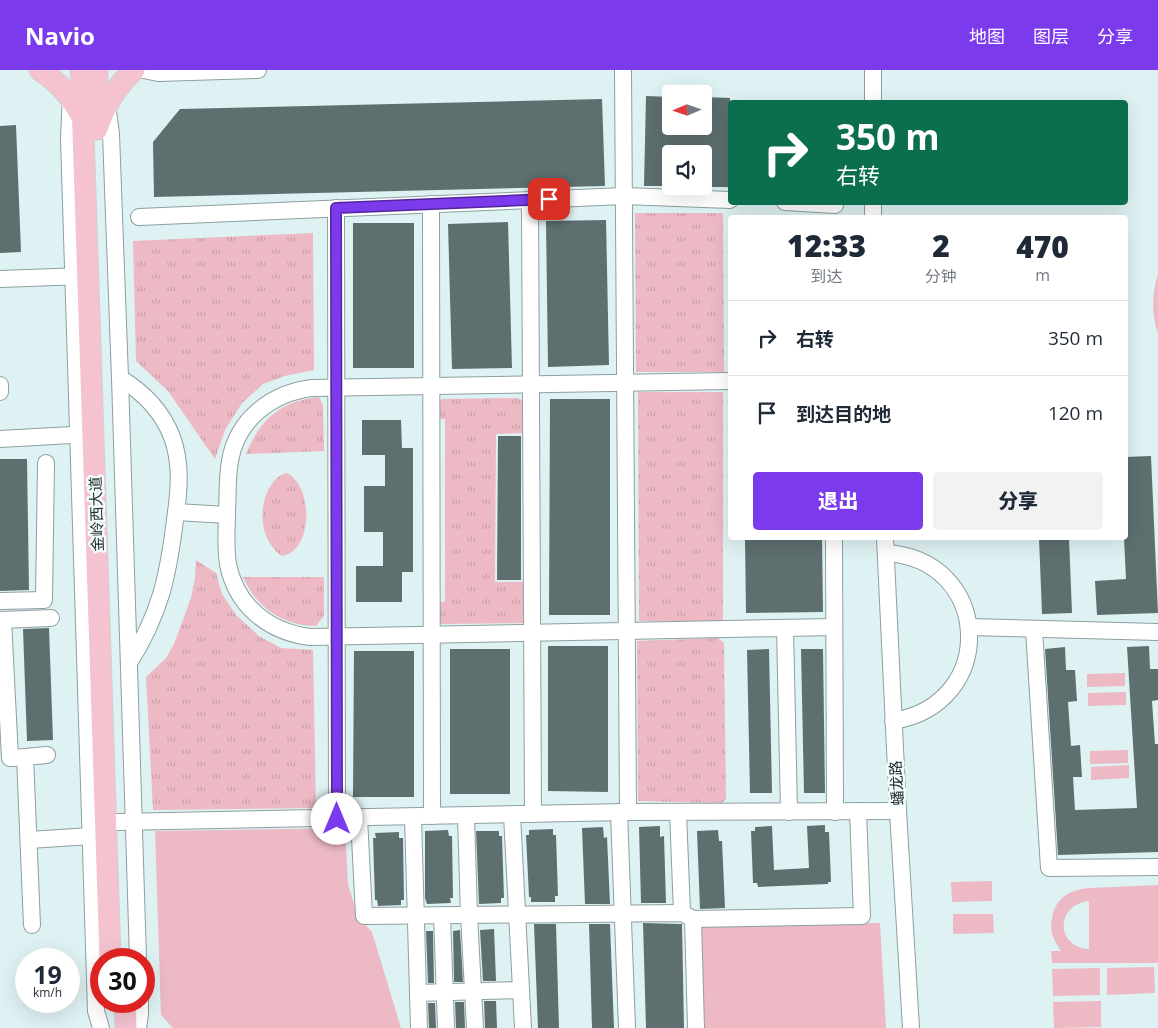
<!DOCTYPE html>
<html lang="zh">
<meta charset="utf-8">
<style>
:root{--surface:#fff;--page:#f2f2f3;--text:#1f2937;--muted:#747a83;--line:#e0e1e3;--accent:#7c3aed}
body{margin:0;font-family:"Open Sans","Noto Sans SC",sans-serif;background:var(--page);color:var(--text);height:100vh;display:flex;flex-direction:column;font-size:19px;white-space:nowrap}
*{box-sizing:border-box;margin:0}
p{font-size:16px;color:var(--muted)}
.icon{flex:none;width:28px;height:28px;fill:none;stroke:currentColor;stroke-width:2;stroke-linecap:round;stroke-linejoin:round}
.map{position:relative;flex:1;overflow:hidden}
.side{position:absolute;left:728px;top:145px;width:400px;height:325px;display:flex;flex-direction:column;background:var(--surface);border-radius:5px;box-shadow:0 5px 20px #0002}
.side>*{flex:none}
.top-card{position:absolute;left:728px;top:30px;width:400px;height:105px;border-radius:5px;box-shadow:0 5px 20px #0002;background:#0b6e4f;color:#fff;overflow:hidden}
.needle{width:32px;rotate:268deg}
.fabs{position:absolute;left:662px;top:15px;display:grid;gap:10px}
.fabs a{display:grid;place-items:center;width:50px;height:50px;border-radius:5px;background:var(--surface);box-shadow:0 5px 20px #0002;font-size:25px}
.speed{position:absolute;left:15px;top:878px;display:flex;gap:10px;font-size:25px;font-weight:700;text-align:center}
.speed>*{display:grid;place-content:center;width:65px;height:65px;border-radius:50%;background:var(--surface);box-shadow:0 5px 20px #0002;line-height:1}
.speed small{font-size:12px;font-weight:400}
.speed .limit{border:8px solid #d22;background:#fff;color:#111}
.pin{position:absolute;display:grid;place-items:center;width:42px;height:42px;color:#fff;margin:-21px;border-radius:10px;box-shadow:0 2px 8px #0006}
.me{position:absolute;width:55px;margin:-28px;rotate:0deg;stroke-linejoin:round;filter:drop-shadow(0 0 4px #0008)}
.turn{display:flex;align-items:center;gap:18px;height:105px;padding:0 25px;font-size:22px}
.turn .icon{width:65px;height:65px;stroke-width:2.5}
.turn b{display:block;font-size:35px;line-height:42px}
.eta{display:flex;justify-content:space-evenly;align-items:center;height:85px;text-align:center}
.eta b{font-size:30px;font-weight:800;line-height:35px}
.action{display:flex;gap:10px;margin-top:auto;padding:10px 25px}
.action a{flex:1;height:58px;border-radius:5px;background:var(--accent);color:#fff;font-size:20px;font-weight:800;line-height:58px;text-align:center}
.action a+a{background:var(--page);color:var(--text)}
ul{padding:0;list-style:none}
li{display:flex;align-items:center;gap:15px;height:75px;padding:0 25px;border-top:1px solid var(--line)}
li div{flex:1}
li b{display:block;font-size:19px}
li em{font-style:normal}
header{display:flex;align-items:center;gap:30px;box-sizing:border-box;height:70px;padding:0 25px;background:var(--accent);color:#fff}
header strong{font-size:24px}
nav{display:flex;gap:28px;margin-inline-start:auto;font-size:18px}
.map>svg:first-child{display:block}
.grass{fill:url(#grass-tufts)}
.park{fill:#ecb9c4;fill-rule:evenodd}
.building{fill:#5e6f70}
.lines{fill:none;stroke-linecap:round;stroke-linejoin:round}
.minor-casing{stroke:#8d9fa0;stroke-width:18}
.major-casing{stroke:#cfd1d1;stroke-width:23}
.minor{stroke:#fff;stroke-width:16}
.major{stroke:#f4c3cf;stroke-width:21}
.route-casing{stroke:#51269a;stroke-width:12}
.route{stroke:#7c3aed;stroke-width:9}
.labels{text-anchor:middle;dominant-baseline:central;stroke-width:5;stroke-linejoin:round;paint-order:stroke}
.street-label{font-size:15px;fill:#252c2c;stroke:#f2fefe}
</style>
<header>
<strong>Navio</strong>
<nav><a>地图</a><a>图层</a><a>分享</a></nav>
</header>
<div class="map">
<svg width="1158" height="958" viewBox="0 0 1158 958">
<defs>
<pattern id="grass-tufts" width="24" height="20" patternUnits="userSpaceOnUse" patternTransform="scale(1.25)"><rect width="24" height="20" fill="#ecb9c4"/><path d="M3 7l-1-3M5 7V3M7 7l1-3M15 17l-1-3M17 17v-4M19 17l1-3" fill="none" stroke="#ca9fa9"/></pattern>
</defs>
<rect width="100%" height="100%" fill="#dff2f3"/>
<g class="grass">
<polygon points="635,143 723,143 724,302 636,302"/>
<polygon points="313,163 314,300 285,306 263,314 242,333 225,360 215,389 168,321 136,291 133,171"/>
<polygon points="723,322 723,551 639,551 638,322"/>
<path d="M319,327L323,335L324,381L246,384C260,349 281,331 319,327Z"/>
<polygon points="518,328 524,332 524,363 496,364 495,512 524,512 525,553 436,554 436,532 445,532 445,349 437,349 437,333 442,329"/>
<path d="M287,403C313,416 314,480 282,486C258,470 257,432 274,411C278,407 281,404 287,403Z"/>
<polygon points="196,490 216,503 222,524 236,545 259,566 281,578 313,580 316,738 153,740 146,607 166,588 174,574 191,528 195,508"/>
<path d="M243,507H324V546L316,556C282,555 257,538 243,507Z"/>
<polygon points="718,568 724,573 726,729 722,733 638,731 637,571"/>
</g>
<g class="park">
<path d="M1158,204V263C1151,244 1152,224 1158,204Z"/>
<polygon points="1125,603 1125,616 1087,617 1087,604"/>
<polygon points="1126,622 1126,635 1088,636 1088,623"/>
<polygon points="1128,680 1128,693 1090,694 1090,681"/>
<polygon points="1129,695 1129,708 1091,710 1091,697"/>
<polygon points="345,758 348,814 358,847 372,862 401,958 173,958 161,945 155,761"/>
<polygon points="992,811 992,831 952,832 951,812"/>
<path d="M1158,815V893H1052L1051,881H1061C1054,871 1049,861 1052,848C1058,815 1089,818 1115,817C1129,816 1144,816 1158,815ZM1088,831L1089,832V879C1056,877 1055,836 1088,831Z"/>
<polygon points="953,844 993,844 994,863 953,864"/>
<polygon points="880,853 886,958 704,958 701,856"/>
<polygon points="1154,897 1155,923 1107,925 1107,898"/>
<polygon points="1100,898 1100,925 1053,926 1052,899"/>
<polygon points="1101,931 1101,957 1054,958 1053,932"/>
</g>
<g class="building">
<polygon points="646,26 671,27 671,56 704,56 704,27 730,28 730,117 704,117 704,84 671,84 671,116 644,116"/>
<polygon points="602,29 605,116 154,127 153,72 180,39"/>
<polygon points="16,55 21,182 0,183 0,56"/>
<polygon points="606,150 609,295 548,297 546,151"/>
<polygon points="508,152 512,298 452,299 448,154"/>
<rect x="353" y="153" width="61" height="145"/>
<polygon points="550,329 610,329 610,545 549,545"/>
<polygon points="362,350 401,350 402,378 413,378 413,502 402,502 402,532 356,532 356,496 383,496 383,462 364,462 364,416 385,416 385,385 362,385"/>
<polygon points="498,366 521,366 521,510 497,510"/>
<polygon points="1151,386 1158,543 1097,545 1095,511 1126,509 1124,468 1125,387"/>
<polygon points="0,389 27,389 29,520 0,521"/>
<polygon points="745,468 822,468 823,542 746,543"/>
<polygon points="1039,468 1069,468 1072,543 1042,544"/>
<polygon points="49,558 53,670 27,671 23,559"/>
<polygon points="548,576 608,576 608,722 548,721"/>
<polygon points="1149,576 1150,599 1158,599 1158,630 1152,631 1155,674 1158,674 1158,782 1058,785 1045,579 1065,577 1066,600 1075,600 1077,631 1068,632 1071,676 1080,675 1082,707 1073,707 1075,740 1137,738 1127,577"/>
<rect x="450" y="579" width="60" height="145"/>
<polygon points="769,579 772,723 750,723 747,580"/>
<polygon points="801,579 823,579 825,723 804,723"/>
<polygon points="354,581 414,581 414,727 353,727"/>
<polygon points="825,755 825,762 829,762 831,812 828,812 828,814 758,817 757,813 753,813 751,761 755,761 755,757 772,756 774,800 809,798 807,756"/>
<polygon points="660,756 660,767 664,766 666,833 641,833 639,757"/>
<polygon points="603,757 604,768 607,767 610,834 585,834 582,758"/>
<polygon points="553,759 553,765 556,765 558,826 555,826 555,832 531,832 531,827 529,827 526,765 529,765 529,760"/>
<polygon points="448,760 449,766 452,766 453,828 450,828 451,833 427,834 425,828 425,761"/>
<polygon points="718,760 719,771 722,771 725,838 700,839 697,761"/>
<polygon points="476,761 499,761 499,766 502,766 504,828 501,828 501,833 479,834"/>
<polygon points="399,762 399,768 403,768 404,830 401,830 401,835 378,836 377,830 375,830 373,768 376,768 375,763"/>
<polygon points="643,853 682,854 684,958 646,958"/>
<polygon points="534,854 556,854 559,958 538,958"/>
<polygon points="589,854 610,854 614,958 592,958"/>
<polygon points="494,859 496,911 483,911 480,860"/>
<polygon points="460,860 463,912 454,912 453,861"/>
<polygon points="426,861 433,861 434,913 428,913"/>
<polygon points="484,931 496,931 497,958 485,958"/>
<polygon points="455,932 464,932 465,958 456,958"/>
<polygon points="428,933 435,933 436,958 429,958"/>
</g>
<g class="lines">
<g class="minor-casing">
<g id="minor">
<polyline points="144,0 158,3 258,0"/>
<polyline points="623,0 628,742"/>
<polyline points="873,0 873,32"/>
<polyline points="71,27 69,68 96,941 101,958"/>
<polyline points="107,34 111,64 120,308 138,889"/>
<polyline points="530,130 533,744"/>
<polyline points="785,132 835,135"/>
<polyline points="873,132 873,148"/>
<polyline points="431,134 432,746"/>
<polyline points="336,138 337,749"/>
<polyline points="139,147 624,126 730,130"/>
<polyline points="0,209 83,206"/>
<path d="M120,308C143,322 162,341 172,367C182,394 179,422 175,450C168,507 160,544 129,593"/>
<path d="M730,311L312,318C272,323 237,349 230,391C227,407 228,424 227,440C227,458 225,476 228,494C236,536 269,562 310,567L834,557"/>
<polyline points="0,315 0,322"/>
<polyline points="0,369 89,364"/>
<polyline points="176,442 227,445"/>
<polyline points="834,468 835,742"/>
<polyline points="885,468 898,741 911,958"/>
<path d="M886,483C992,489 999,634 893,651"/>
<polyline points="0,531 44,530 46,393"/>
<polyline points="0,550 51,548"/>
<polyline points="3,550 10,688"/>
<polyline points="969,557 1158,562"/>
<polyline points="785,558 789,742"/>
<polyline points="1034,560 1049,798 1158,797"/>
<polyline points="25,687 32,855"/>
<polyline points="14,688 47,685"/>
<polyline points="619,742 627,958"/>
<polyline points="678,742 682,843"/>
<polyline points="512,745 523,958"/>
<polyline points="466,746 469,845 475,958"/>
<polyline points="413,747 419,958"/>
<polyline points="359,748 364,846 682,843 693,849 862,846 858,741"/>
<polyline points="118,752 628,742 898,741"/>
<polyline points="29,770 91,766"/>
<polyline points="442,845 446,958"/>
<polyline points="693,849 696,958"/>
<polyline points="418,923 521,920"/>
<polyline points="138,958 140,944 140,931"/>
</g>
</g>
<g class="major-casing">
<g id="major">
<path d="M40,0C59,12 72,28 82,47"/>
<polyline points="81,0 110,889"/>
<polyline points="97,0 97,39"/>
<path d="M97,59C104,36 116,17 134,0"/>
<polyline points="125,931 126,958"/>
</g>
</g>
<use href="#minor" class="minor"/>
<use href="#major" class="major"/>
</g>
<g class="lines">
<g class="route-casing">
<polyline id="route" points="337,749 336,138 549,129"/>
</g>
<use href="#route" class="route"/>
</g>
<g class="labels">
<g class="street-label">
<text transform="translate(96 444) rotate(-92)">金岭西大道</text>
<text transform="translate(896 713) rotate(-93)">蟠龙路</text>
</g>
</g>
</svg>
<div class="fabs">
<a><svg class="needle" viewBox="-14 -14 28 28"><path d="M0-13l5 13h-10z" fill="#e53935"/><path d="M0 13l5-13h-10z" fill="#747a83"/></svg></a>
<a><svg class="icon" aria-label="sound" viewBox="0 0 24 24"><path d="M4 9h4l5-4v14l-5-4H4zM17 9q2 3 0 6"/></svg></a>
</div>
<div class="speed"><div>19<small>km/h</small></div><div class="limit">30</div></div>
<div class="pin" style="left:549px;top:129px;background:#d93025"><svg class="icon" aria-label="arrive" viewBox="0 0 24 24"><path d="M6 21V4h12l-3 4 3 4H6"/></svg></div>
<svg class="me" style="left:337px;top:749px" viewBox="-20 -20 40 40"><circle r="19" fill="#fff"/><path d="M0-13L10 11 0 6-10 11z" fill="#7c3aed"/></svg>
<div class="top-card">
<div class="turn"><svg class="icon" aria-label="right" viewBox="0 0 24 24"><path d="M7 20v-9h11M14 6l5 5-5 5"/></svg><div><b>350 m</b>右转</div></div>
</div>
<section class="side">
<div class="eta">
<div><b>12:33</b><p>到达</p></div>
<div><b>2</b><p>分钟</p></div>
<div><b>470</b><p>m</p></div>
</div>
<ul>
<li><svg class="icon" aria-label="right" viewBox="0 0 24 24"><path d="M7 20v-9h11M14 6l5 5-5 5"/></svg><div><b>右转</b></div><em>350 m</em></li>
<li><svg class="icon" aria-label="arrive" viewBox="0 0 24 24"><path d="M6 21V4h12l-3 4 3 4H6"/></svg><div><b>到达目的地</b></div><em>120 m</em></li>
</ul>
<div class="action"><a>退出</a><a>分享</a></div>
</section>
</div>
